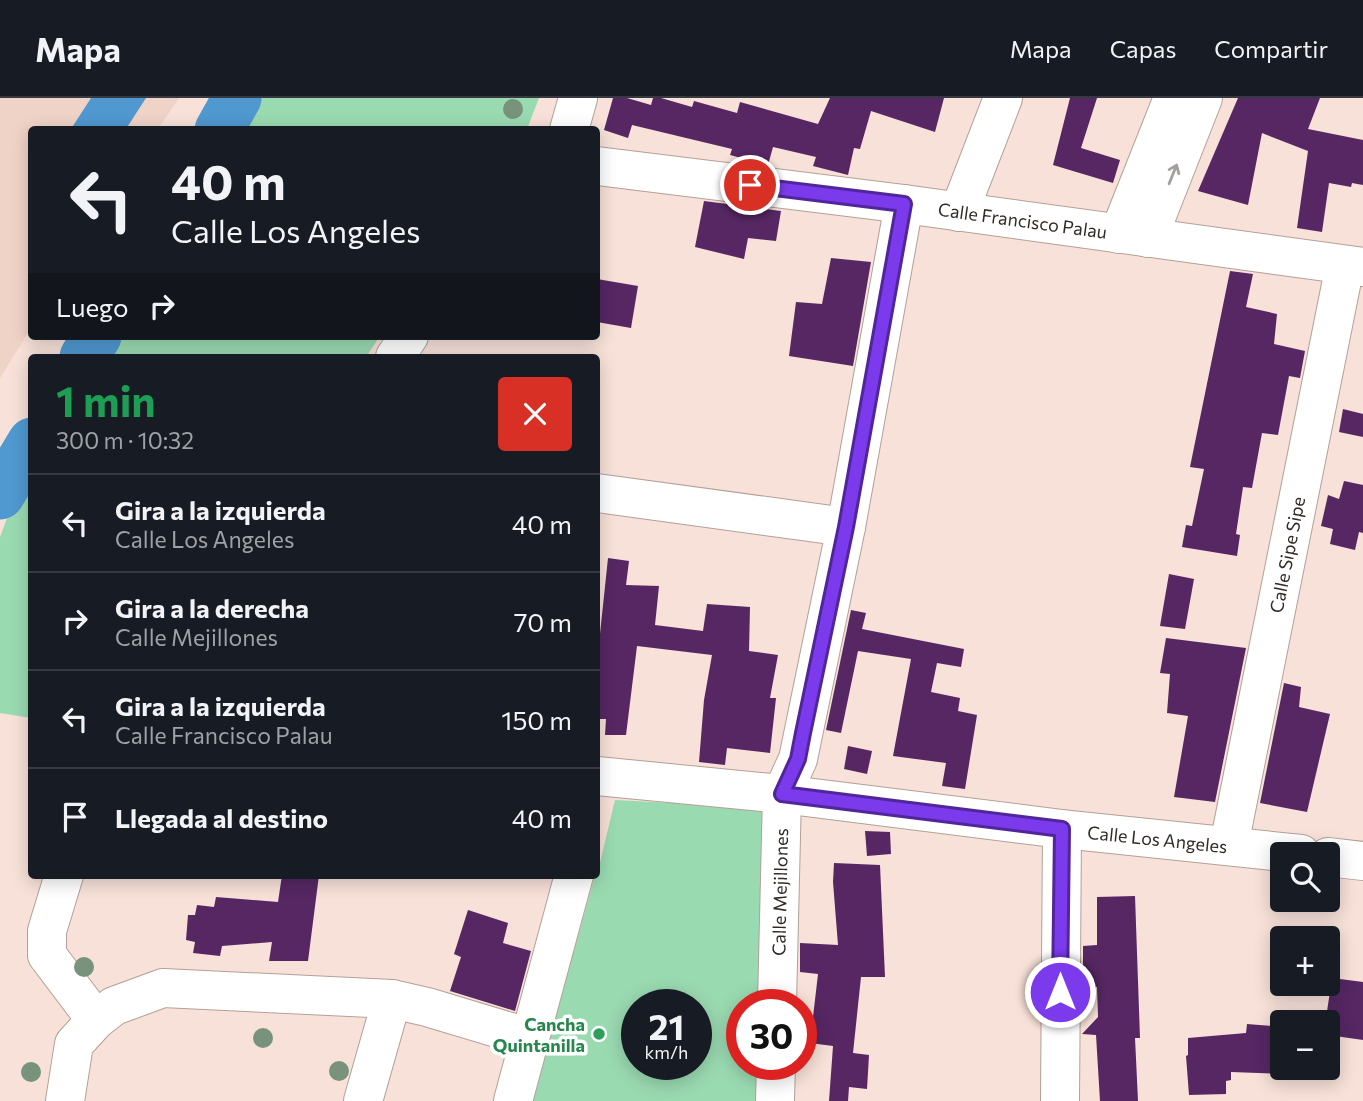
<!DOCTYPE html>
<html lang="es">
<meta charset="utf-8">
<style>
:root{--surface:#171b24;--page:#242831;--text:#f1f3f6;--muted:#9ea1a6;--line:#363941}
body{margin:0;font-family:Commissioner,sans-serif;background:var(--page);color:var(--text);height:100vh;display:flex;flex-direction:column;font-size:26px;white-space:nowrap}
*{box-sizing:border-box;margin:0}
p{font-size:23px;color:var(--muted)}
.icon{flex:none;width:38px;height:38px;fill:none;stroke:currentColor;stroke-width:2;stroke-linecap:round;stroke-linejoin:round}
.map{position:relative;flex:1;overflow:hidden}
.sheet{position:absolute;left:28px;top:256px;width:572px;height:525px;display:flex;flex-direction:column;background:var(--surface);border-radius:7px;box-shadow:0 4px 18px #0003}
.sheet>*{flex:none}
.banner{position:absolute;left:28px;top:28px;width:572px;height:214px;border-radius:7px;box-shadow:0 4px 18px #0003;background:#171b24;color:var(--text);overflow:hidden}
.tools{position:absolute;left:1270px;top:744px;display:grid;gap:14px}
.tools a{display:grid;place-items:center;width:70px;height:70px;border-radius:7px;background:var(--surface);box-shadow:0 4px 18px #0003;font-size:35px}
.speed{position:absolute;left:621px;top:891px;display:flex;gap:14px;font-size:35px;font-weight:700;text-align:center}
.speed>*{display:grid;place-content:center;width:91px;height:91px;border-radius:50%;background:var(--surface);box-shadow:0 4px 18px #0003;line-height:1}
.speed small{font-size:18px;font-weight:400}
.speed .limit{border:10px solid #d22;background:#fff;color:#111}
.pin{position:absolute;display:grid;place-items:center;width:60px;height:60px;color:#fff;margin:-30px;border:4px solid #fff;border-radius:50%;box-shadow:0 2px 7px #0007}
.me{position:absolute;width:77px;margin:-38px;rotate:0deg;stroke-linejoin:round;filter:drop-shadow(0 0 5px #0008)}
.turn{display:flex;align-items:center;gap:24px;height:147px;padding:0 28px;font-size:32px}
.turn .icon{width:91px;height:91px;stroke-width:2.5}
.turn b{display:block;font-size:49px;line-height:60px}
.then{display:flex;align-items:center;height:66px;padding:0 28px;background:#0003;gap:14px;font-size:26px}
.round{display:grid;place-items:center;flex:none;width:74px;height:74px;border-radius:7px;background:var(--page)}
.overview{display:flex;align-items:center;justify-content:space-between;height:119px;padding:0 28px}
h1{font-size:42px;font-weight:700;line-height:52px;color:#1e9e55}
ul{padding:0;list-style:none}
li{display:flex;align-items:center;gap:21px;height:98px;padding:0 28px;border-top:2px solid var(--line)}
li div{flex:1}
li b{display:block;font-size:26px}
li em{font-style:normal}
header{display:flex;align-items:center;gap:42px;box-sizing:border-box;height:98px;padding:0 35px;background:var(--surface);border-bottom:2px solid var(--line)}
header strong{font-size:33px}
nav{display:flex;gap:38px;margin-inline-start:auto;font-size:24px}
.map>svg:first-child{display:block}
.built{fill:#f0d3c7}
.green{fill:#9adab1;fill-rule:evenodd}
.water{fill:#5098d0}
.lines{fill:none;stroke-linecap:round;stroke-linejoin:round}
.river{stroke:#5098d0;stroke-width:49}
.building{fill:#562763}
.minor-casing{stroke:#b4a097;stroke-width:40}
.minor{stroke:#fff;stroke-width:38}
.tree{fill:#79927c}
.oneway{stroke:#a39f9d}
.route-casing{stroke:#51269a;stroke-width:18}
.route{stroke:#7c3aed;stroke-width:12}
.leisure-dot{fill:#2e9e5b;stroke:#fff;stroke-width:2.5}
.labels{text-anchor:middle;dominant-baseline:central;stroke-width:7;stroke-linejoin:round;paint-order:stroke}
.street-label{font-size:18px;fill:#322a26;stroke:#fff}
.leisure-label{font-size:18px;font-weight:bold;fill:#27864d;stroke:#fff;text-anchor:end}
</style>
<header>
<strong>Mapa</strong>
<nav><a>Mapa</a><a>Capas</a><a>Compartir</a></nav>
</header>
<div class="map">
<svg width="1363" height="1003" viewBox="0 0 1363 1003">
<rect width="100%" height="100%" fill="#f7e1d8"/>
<polygon class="built" points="0,0 179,0 158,31 32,32 31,230 0,280"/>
<g class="green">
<polygon points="247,0 539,0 527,31 228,31"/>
<polygon points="111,238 380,238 366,259 94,259"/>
<polygon points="31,378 31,620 0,615 0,439 9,415"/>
<path d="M615,702L769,710L763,906H742V966H761L760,1003H533L563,893L565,853H574L595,777H597ZM637,906H696V966H637Z"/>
</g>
<polygon class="water" points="91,0 146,0 126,31 71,31"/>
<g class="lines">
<g class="river">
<polyline points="219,32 237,0"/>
<polyline points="84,259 97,238"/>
<polyline points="0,397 32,344"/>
</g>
</g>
<g class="building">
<polygon points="613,0 627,0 651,7 653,0 661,0 692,9 694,3 737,15 740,4 818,26 830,0 944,0 935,34 871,13 860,51 854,50 848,77 813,68 816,59 773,49 768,67 730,57 732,51 632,27 628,40 604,32"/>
<polygon points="1070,0 1097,0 1081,50 1120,62 1113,85 1053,67"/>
<polygon points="1238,0 1320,0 1308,31 1363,42 1363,87 1352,85 1351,89 1329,85 1322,134 1297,130 1308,53 1262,35 1248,107 1198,93"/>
<polygon points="704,103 781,113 776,143 748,140 744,161 695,149"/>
<polygon points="831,160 871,164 853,268 789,258 796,204 822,206"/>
<polygon points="1230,173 1253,176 1246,209 1277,216 1274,246 1305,253 1300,280 1289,278 1278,337 1262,335 1252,390 1243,389 1236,436 1240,437 1237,458 1182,449 1186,427 1192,428 1204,371 1190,369"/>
<polygon points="597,181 638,188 631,230 597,224"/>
<polygon points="1343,311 1363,316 1363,339 1339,334"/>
<polygon points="1344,383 1363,387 1363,435 1359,434 1355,452 1330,446 1333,431 1321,428 1328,397 1339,401"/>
<polygon points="608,460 629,463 626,487 659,488 655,527 703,533 707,506 750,509 749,553 778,557 770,600 776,600 770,655 727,650 725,667 699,664 704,602 712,557 637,548 626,637 605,637 606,621 597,621 597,564"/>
<polygon points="1169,476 1194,481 1185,531 1160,528"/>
<polygon points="851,512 866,515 862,531 964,551 961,569 937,565 931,594 960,600 958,613 977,617 965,691 942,688 946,665 893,658 911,561 858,553 841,635 826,632"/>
<polygon points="1166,540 1246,550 1215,704 1174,699 1188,618 1167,615 1170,576 1160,575"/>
<polygon points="1284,585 1301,589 1299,609 1330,616 1307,714 1260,705"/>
<polygon points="848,648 872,653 867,676 844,671"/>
<polygon points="865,733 890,734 891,756 867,758"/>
<polygon points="834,765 880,767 885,879 861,879 853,955 869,957 867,991 849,989 848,1003 829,1003 833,948 810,945 818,876 800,874 800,845 838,847 833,784"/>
<polygon points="282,777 319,777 308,863 269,863 272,844 222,848 220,858 193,855 195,844 186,842 188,817 195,817 197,807 214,809 216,799 278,804"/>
<polygon points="1135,798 1140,940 1135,940 1138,1003 1100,1003 1096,937 1082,936 1098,919 1097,889 1083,888 1083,848 1097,847 1097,799"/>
<polygon points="468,812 508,825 503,845 531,853 515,913 450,893 461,859 454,856"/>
<polygon points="1332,880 1363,884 1363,942 1328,937 1328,920 1326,920"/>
<polygon points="1247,926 1283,929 1283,976 1231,974 1231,982 1226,983 1226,996 1189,997 1186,958 1188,957 1188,940 1246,935"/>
</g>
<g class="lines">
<g class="minor-casing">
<g id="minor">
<polyline points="569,32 578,0"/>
<path id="s1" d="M597,68L904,106L1363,169"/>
<polyline points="959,114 1003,0"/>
<polyline points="1119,136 1173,0"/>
<polyline points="1148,140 1203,0"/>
<polyline points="395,259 409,238"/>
<polyline points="597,395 846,429"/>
<path id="s2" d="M597,678L782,696L1062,731L1301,756"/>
<path id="s3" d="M1229,747L1345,167"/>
<polyline points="1328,759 1363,763"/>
<polyline points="64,777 47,833 47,857 96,922 74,946 65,1003"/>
<path id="s4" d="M777,906L782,696L798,661L846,429L904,106"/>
<polyline points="96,922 114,908 163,890 392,901 427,909 530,940"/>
<polyline points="363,1003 392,901"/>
<polyline points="513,1003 574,777"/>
<polyline points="775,1003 776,966"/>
<polyline points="1060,1003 1062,731"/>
</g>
</g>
<use href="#minor" class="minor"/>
</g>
<g class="tree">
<circle cx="513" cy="11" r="10"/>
<circle cx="84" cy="869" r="10"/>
<circle cx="263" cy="940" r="10"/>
<circle cx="339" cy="973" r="10"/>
<circle cx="31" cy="974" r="10"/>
</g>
<defs><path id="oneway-shaft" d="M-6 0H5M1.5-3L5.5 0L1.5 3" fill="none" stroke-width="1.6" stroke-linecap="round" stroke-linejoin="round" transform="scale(1.75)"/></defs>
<use class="oneway" href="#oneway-shaft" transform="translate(1173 76) rotate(-68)"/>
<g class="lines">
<g class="route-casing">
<polyline id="route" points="750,87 904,106 846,429 803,635 798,661 782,696 1062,731 1060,894"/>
</g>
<use href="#route" class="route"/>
</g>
<circle class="leisure-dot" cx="599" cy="936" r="7"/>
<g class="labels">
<g class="street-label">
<text stroke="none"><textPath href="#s1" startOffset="429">Calle Francisco Palau</textPath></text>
<text stroke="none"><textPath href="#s3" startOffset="296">Calle Sipe Sipe</textPath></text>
<text stroke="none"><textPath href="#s2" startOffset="564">Calle Los Angeles</textPath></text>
<text stroke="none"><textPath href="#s4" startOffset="112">Calle Mejillones</textPath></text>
</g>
<g class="leisure-label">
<text x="585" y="926">Cancha<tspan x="585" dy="21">Quintanilla</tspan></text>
</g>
</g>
</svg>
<div class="tools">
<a><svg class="icon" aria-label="search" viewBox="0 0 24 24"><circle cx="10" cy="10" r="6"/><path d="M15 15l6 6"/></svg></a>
<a>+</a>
<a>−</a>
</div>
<div class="speed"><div>21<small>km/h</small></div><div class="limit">30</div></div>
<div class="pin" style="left:750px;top:87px;background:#d93025"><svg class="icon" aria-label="arrive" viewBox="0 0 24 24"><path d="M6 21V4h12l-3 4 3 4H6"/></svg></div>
<svg class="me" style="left:1060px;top:894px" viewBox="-20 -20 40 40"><circle r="17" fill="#7c3aed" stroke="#fff" stroke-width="3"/><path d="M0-11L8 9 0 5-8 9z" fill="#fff"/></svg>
<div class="banner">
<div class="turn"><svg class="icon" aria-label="left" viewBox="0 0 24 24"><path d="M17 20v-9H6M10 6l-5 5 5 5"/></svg><div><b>40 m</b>Calle Los Angeles</div></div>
<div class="then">Luego<svg class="icon" aria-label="right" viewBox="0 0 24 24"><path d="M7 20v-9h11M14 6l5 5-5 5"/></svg></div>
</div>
<section class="sheet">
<div class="overview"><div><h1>1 min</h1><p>300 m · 10:32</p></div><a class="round" style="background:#d93025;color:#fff"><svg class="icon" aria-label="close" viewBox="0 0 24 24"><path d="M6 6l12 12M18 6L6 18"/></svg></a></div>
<ul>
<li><svg class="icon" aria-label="left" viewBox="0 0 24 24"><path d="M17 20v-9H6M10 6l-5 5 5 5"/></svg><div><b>Gira a la izquierda</b><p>Calle Los Angeles</p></div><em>40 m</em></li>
<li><svg class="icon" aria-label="right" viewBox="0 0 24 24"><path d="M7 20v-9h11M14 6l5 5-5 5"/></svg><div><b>Gira a la derecha</b><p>Calle Mejillones</p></div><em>70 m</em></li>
<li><svg class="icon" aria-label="left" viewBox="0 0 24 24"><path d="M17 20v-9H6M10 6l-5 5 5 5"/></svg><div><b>Gira a la izquierda</b><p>Calle Francisco Palau</p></div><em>150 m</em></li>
<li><svg class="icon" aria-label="arrive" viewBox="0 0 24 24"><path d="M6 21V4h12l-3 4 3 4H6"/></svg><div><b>Llegada al destino</b></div><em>40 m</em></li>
</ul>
</section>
</div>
